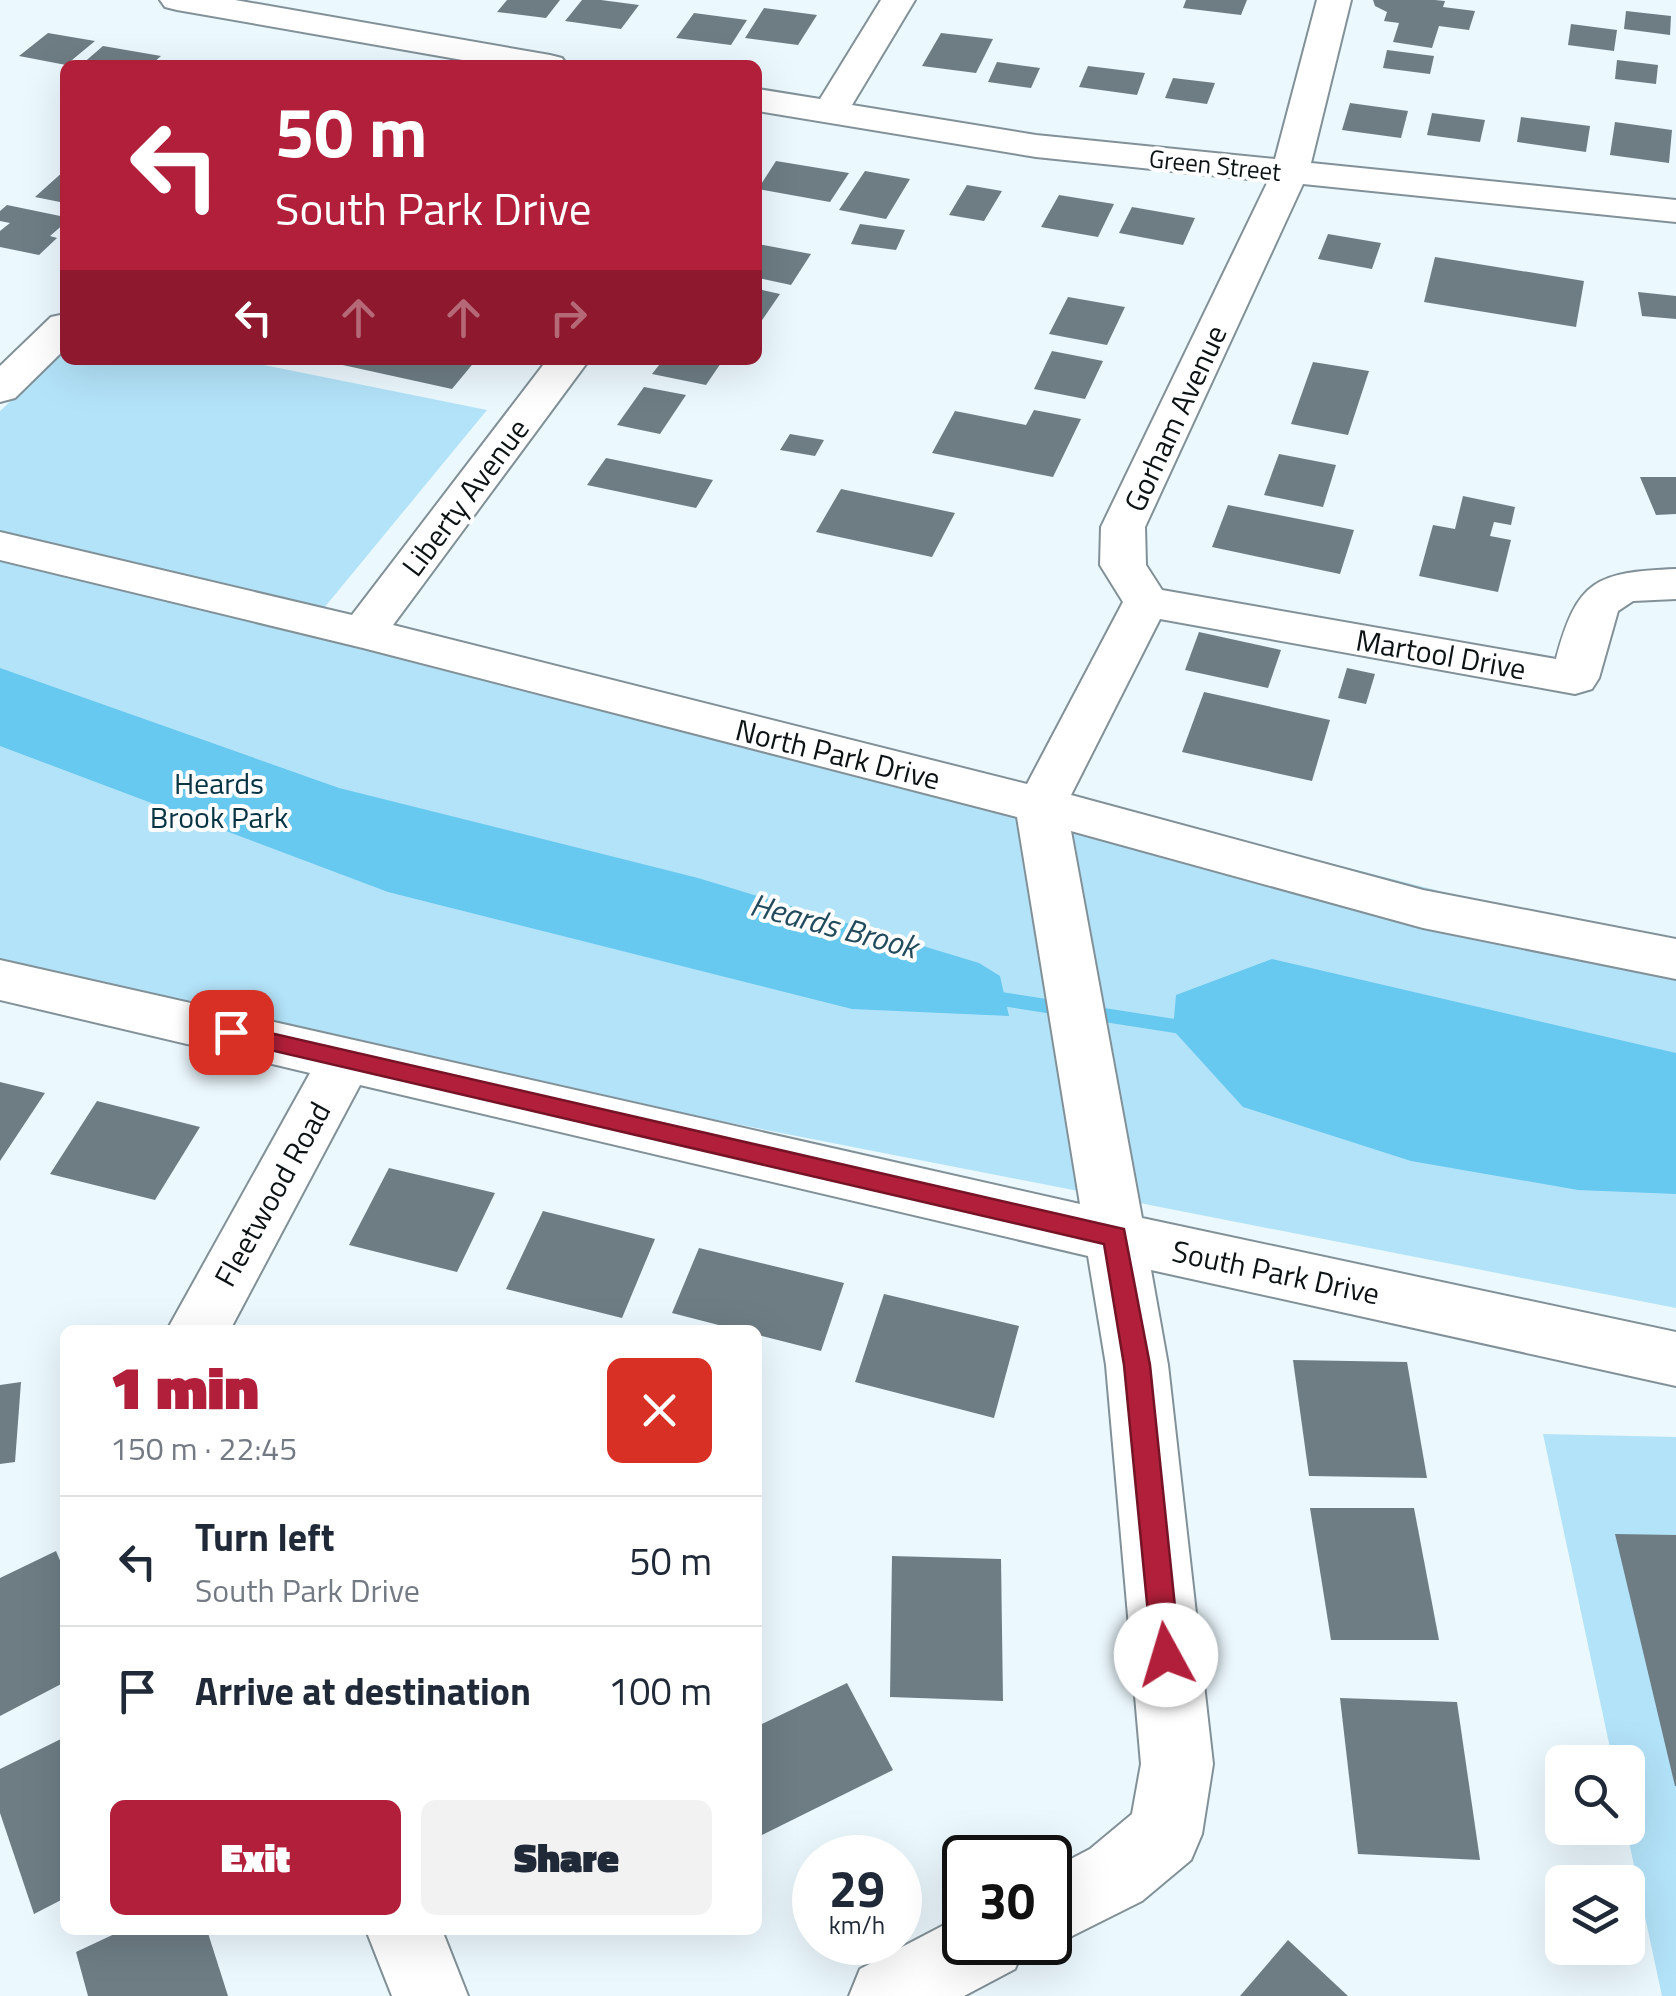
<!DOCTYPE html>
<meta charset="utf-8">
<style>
:root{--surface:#fff;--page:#f2f2f3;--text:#1f2937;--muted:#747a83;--line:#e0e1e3;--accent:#b21f3a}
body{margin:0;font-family:"Titillium Web",sans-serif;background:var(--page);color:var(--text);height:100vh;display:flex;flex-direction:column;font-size:38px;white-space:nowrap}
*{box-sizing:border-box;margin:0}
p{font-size:32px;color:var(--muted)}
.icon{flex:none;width:55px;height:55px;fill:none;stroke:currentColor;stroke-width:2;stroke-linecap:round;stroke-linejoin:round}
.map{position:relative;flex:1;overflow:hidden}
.drawer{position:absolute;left:60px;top:1325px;width:702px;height:610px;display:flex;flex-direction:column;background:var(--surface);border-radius:15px;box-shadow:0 10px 40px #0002}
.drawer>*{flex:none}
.hud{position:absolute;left:60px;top:60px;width:702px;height:305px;border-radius:15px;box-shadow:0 10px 40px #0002;background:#b21f3a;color:#fff;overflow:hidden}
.fabs{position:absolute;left:1545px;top:1745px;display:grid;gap:20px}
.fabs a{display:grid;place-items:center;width:100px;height:100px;border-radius:15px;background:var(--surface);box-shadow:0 10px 40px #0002;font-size:50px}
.speed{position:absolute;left:792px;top:1835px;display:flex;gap:20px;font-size:50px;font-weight:700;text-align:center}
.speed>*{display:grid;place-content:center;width:130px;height:130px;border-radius:50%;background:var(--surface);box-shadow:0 10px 40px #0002;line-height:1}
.speed small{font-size:25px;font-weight:400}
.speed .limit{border:5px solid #111;border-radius:15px;background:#fff;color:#111}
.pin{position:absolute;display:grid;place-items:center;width:85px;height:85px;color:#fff;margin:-42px;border-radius:20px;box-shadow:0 5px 15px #0006}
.me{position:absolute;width:110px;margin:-55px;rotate:354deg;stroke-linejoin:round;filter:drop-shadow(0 0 8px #0008)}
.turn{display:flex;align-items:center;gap:35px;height:210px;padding:0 50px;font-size:45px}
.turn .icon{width:130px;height:130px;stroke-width:2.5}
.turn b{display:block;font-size:70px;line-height:85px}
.lanes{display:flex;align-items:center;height:95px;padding:0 50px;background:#0003;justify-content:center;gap:50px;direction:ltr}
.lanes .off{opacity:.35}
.round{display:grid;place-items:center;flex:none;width:105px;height:105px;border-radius:15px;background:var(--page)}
.headline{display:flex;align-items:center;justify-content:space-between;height:170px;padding:0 50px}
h1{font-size:60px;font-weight:800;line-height:75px;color:var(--accent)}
.cta{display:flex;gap:20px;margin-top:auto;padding:20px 50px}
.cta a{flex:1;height:115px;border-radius:15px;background:var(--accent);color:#fff;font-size:40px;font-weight:800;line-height:115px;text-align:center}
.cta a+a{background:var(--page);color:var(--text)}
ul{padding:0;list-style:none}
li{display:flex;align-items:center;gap:30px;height:130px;padding:0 50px;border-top:2px solid var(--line)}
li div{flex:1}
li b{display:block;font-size:38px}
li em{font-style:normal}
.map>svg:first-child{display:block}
.green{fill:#b3e3f9}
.water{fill:#67c8f0}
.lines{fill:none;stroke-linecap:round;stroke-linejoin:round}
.stream{fill:#67c8f0;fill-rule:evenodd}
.building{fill:#6e7d84}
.minor-casing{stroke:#829198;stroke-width:4}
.minor{fill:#fff;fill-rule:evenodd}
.route{fill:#b21f3a;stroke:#741426;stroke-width:2.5}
.labels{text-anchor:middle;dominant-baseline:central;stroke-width:8;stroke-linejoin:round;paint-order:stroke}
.far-street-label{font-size:25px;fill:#0d1315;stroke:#fff}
.street-label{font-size:30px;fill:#0d1315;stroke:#fff}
.park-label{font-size:30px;fill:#063444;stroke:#fff}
.water-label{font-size:32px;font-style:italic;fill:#224c5e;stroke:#fff}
</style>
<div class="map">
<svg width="1676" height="1996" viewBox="0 0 1676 1996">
<rect width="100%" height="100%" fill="#ebf8fe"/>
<g class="green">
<polygon points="65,351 65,360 239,360 487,410 324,608 1676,951 1676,1308 0,980 0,411"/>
<polygon points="1543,1434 1676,1437 1676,1996 1662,1996 1626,1828 1628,1762 1613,1762"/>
</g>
<g class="water">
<polygon points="0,668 339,788 698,878 979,963 1000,976 1009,1016 852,1009 388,892 0,746"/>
<polygon points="1272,959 1676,1053 1676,1194 1578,1190 1411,1161 1243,1107 1173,1030 1176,995"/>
</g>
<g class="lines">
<polygon class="stream" points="982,989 1194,1022 1200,1024 1203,1029 1200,1034 1194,1036 982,1003 973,996"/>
</g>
<g class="building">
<polygon points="507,0 560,0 546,18 497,12"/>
<polygon points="582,0 601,0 639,5 621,29 565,21"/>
<polygon points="1186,0 1247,0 1241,15 1183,8"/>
<polygon points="1373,0 1435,0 1445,1 1443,7 1475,11 1469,30 1439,26 1432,48 1393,42 1399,23 1384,21 1387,12 1375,6"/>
<polygon points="764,8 817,15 798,45 745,38"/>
<polygon points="1626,11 1671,16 1670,35 1624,29"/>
<polygon points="694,13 747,20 731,45 676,38"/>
<polygon points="1571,24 1617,30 1614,51 1568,45"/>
<polygon points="48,33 95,41 66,65 19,56"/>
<polygon points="941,33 993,39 976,73 922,66"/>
<polygon points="103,46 161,56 151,65 81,65"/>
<polygon points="1387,50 1434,56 1430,74 1383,68"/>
<polygon points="1617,60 1658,65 1656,84 1615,79"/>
<polygon points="997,62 1040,68 1031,88 988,82"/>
<polygon points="1088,66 1145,73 1137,95 1079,87"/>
<polygon points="1173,78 1215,83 1207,104 1165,98"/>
<polygon points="1350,103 1408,111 1401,138 1342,130"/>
<polygon points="1432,113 1485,120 1480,142 1427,135"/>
<polygon points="1521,117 1590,126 1586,152 1517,142"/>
<polygon points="1615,122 1672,130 1669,163 1610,155"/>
<polygon points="776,161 849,173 830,202 758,189"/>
<polygon points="65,170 65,203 35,197"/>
<polygon points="865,171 910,179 886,219 839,210"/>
<polygon points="967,185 1002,191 984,221 949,215"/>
<polygon points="1059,195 1114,204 1098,237 1041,227"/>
<polygon points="7,205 65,217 65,223 50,236 57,238 39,255 0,247 0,231 10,223 0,221 0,211"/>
<polygon points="1132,207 1195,218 1183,245 1119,233"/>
<polygon points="860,224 905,230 896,250 851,244"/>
<polygon points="1328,234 1381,243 1372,269 1318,259"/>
<polygon points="758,244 811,254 791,285 758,278"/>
<polygon points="1435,257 1584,281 1576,327 1424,302"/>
<polygon points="758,289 780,294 758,326"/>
<polygon points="1638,292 1676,296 1676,319 1642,316"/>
<polygon points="1068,297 1125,307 1107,345 1049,334"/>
<polygon points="1052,351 1103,361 1085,399 1034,389"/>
<polygon points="320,360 476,360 452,389"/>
<polygon points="663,360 723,360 706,385 652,374"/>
<polygon points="1313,362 1369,371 1348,435 1291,424"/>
<polygon points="644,387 686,395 660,434 617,425"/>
<polygon points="1034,410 1081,419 1053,477 932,453 955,411 1026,425"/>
<polygon points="790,434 824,440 815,456 780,450"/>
<polygon points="1279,454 1336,465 1323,507 1264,495"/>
<polygon points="606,458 713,480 696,508 587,485"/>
<polygon points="1640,477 1676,477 1676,514 1656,515"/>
<polygon points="841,489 955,513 932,557 816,532"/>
<polygon points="1463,496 1515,507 1511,525 1494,522 1490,536 1511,540 1498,592 1419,576 1433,525 1455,529"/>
<polygon points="1228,505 1354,530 1340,574 1212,547"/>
<polygon points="1199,632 1281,650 1268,688 1185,670"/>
<polygon points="1347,668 1375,674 1366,704 1338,698"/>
<polygon points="1204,692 1330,720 1312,781 1182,752"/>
<polygon points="0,1082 45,1093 0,1161"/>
<polygon points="97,1101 200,1127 155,1200 50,1174"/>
<polygon points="389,1168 495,1193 457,1272 349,1245"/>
<polygon points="543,1211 655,1239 622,1318 506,1289"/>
<polygon points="699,1248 844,1283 821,1351 758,1335 758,1330 738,1330 672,1313"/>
<polygon points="884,1294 1019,1326 994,1418 855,1382"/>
<polygon points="1293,1360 1407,1362 1427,1478 1309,1476"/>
<polygon points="21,1382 15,1462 0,1464 0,1385"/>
<polygon points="1310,1508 1414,1508 1439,1640 1331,1640"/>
<polygon points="1615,1534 1676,1535 1676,1786 1675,1786"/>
<polygon points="56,1551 65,1572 65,1682 0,1716 0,1578"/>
<polygon points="892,1556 1001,1559 1003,1701 890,1697"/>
<polygon points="847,1683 893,1770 758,1837 758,1726"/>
<polygon points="1340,1698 1457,1702 1480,1860 1358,1854"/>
<polygon points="65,1737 65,1898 34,1914 0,1813 0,1769"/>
<polygon points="123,1930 207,1930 228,1996 88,1996 76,1952"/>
<polygon points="1288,1940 1348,1996 1240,1996"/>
</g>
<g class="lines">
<g class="minor-casing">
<g id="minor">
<polygon points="160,0 235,0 550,55 562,58 567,65 491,65 177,10 165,7"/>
<path d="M881,0H915L852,105L1036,135L1275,159L1317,0H1351L1311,163L1676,200V222L1303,184L1145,527L1146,565L1162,590L1556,659C1577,580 1596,572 1676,569V599L1633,601L1618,611L1599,678L1592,689L1575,694L1160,619L1071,795L1423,890L1676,939V979L1423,928L1071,831L1142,1218L1676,1332V1386L1151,1270L1168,1365L1213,1764L1202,1834L1191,1860L1142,1901L1050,1947L1038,1942H1050V1870L1090,1849L1132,1814L1141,1764L1106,1365L1088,1256L360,1085L230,1330H167L310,1073L0,1000V960L1080,1204L1017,817L363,648L0,560V532L352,615L547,360H589L393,625L1027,784L1123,602L1100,565L1101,527L1268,181L1036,157L758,111V89L820,99Z"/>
<polygon points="65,314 65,349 15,398 0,402 0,366 51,317"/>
<polygon points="965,1914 965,1942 1026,1942 1015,1969 964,1996 849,1996 860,1969"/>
<polygon points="366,1930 442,1930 468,1996 392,1996"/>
</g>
</g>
<use href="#minor" class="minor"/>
</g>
<polygon class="route" points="231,1024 1124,1229 1150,1365 1180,1655 1176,1665 1166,1669 1156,1665 1152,1655 1124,1365 1104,1244 223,1039 219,1032 223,1026"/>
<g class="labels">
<g class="far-street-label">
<text transform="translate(1215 165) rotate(6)">Green Street</text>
</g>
<g class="street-label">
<text transform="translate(1175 418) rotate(-65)">Gorham Avenue</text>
<text transform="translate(465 497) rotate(-53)">Liberty Avenue</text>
<text transform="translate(1441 654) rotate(10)">Martool Drive</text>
<text transform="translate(838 754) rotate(14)">North Park Drive</text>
<text transform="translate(272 1194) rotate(-61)">Fleetwood Road</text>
<text transform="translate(1276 1272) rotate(12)">South Park Drive</text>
</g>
<g class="park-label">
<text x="219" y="783">Heards<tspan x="219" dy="34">Brook Park</tspan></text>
</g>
<g class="water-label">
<text transform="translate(834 925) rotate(15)">Heards Brook</text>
</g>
</g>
</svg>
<div class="fabs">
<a><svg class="icon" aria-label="search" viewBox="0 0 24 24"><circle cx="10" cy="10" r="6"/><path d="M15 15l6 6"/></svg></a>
<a><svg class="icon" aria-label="layers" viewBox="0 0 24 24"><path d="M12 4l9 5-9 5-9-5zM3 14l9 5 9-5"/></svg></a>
</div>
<div class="speed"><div>29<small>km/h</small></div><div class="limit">30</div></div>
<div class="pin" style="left:231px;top:1032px;background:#d93025"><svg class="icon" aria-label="arrive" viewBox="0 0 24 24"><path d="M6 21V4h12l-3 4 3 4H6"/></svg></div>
<svg class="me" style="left:1166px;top:1655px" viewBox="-20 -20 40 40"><circle r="19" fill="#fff"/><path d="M0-13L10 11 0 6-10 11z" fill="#b21f3a"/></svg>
<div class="hud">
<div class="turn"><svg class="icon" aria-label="left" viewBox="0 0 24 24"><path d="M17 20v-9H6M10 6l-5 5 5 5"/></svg><div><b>50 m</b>South Park Drive</div></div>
<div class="lanes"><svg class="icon" aria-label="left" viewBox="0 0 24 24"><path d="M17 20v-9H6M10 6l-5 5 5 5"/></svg><svg class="icon off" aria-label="ahead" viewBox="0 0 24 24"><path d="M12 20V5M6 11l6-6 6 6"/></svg><svg class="icon off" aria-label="ahead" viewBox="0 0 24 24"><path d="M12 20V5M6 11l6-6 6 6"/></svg><svg class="icon off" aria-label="right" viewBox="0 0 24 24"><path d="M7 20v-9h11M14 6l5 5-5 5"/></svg></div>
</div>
<section class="drawer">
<div class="headline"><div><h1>1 min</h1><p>150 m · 22:45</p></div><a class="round" style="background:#d93025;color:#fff"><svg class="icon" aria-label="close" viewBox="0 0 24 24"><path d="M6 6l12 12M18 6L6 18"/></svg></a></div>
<ul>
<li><svg class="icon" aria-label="left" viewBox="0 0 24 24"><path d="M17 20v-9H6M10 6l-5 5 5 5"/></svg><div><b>Turn left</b><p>South Park Drive</p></div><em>50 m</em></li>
<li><svg class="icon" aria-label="arrive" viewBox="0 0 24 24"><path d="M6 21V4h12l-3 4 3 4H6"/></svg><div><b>Arrive at destination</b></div><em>100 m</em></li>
</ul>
<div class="cta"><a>Exit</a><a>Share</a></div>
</section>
</div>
